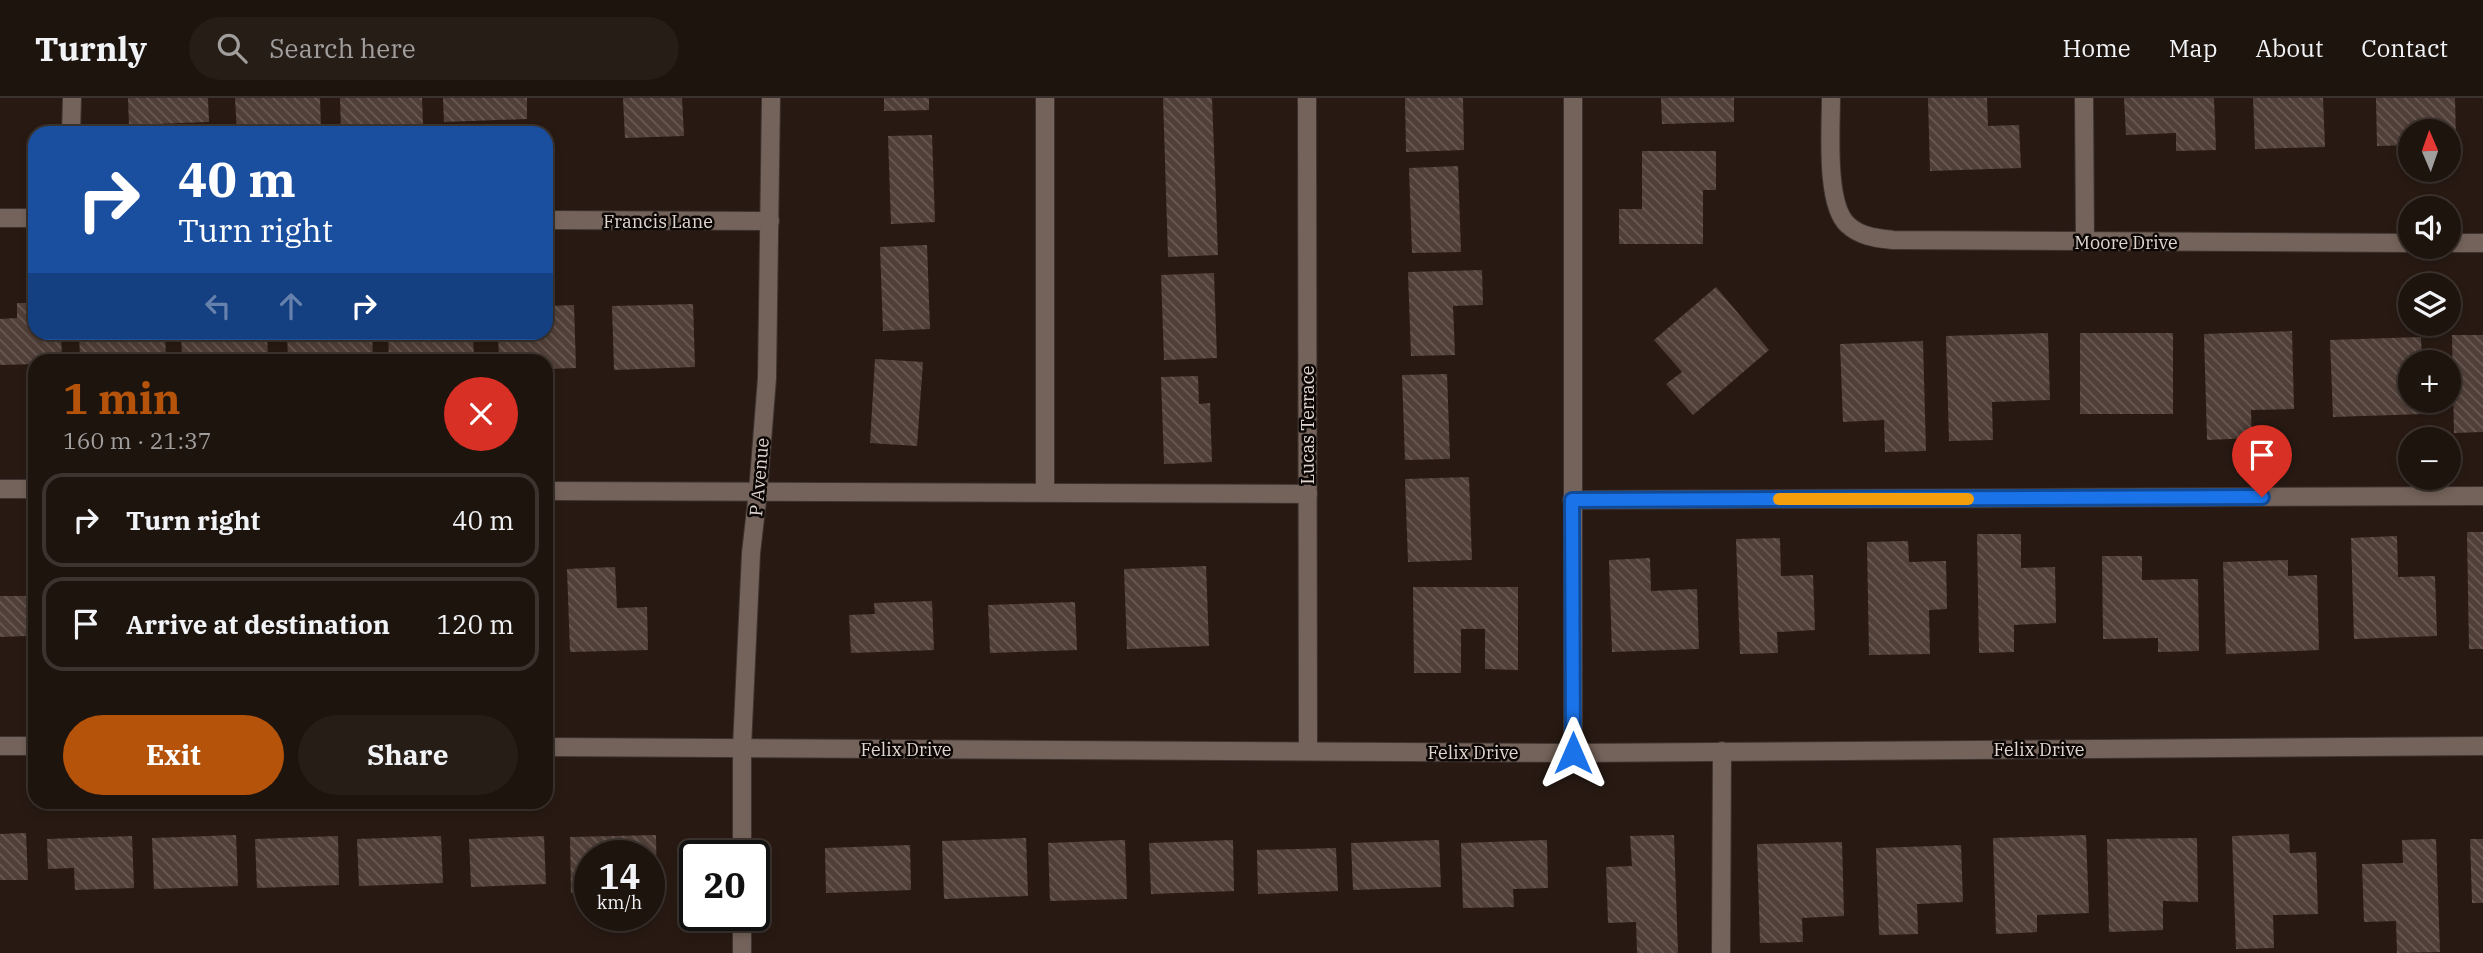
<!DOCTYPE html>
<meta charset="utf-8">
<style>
:root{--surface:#1e140e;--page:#261d17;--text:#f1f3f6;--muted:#a19e9e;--line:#3c332e;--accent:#b45309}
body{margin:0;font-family:"IBM Plex Serif",serif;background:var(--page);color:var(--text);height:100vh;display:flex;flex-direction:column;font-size:26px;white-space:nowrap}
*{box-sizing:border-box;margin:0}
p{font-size:23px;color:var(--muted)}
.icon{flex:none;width:38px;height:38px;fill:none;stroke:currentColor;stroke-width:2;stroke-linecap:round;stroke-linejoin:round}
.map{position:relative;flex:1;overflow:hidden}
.drawer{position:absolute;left:28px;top:256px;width:525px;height:455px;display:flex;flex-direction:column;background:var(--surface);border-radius:21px;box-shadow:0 4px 10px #0003,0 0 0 2px var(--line)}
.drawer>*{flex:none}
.hud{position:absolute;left:28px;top:28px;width:525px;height:214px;border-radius:21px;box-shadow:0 4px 10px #0003,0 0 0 2px var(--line);background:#1a4fa0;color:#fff;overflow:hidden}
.needle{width:46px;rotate:358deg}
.buttons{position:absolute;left:2398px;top:21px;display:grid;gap:14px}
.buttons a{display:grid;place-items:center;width:63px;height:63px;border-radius:50%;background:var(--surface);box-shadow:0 4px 10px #0003,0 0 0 2px var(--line);font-size:35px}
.speed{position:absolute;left:574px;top:742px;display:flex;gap:14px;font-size:35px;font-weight:700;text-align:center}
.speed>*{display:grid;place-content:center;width:91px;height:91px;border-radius:50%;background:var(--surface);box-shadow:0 4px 10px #0003,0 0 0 2px var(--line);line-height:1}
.speed small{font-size:18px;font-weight:400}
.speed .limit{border:4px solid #111;border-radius:10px;background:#fff;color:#111}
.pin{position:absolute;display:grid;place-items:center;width:60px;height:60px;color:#fff;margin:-72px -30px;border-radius:50% 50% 50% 0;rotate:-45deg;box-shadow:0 0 7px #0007}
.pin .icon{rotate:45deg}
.me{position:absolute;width:77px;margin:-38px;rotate:0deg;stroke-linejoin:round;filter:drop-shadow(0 0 5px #0008)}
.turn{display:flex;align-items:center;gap:24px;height:147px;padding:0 35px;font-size:32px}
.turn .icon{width:91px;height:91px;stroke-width:2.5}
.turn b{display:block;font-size:49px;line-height:60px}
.lanes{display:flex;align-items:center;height:66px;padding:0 35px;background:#0003;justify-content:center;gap:35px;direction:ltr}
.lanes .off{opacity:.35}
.round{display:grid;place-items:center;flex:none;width:74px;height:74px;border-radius:37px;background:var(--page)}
.summary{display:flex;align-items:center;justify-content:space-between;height:119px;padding:0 35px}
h1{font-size:42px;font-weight:800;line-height:52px;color:var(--accent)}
.button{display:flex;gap:14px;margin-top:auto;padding:14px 35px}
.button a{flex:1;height:80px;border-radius:42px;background:var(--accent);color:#fff;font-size:28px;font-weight:800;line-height:80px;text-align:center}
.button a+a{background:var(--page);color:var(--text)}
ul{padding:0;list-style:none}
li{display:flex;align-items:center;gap:21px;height:94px;margin:0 14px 10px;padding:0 21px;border:4px solid var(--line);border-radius:21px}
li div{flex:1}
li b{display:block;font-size:26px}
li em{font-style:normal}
header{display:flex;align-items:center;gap:42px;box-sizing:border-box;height:98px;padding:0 35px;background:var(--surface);border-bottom:2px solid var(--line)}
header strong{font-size:33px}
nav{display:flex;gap:38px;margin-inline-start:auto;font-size:24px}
.search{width:490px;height:63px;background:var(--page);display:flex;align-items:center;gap:18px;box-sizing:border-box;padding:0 24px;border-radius:38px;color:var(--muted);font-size:26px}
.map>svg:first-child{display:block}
.building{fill:url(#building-back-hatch)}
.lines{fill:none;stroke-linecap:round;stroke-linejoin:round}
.service-casing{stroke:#3e3330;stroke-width:20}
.minor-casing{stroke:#3e3330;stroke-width:20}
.tertiary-casing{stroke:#3e3330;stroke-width:20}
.service{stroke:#74635a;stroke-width:18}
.minor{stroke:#74635a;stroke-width:18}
.tertiary{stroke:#74635a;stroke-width:18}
.route-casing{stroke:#114b97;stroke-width:18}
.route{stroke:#1a73e8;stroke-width:12}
.slow{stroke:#f59e0b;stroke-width:12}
.labels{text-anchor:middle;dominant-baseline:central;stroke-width:5;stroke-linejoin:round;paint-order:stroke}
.street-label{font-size:18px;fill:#e0d6d1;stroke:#0c0704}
</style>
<header>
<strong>Turnly</strong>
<div class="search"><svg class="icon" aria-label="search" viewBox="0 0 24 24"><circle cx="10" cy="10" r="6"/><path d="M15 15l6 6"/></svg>Search here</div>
<nav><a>Home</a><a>Map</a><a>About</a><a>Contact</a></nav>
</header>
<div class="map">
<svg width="2483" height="855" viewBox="0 0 2483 855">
<defs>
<pattern id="building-back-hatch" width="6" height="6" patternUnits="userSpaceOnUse" patternTransform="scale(1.75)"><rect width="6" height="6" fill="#503f38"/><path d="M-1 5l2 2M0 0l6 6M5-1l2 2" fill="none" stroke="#695a54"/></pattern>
</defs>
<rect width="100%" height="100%" fill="#281a13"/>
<g class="building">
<polygon points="128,0 208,0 209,24 129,27"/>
<polygon points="235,0 320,0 321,32 237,35"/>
<polygon points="340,0 422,0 423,28 341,31"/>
<polygon points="443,0 527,0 527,21 444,24"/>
<polygon points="623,0 682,0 684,38 625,40"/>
<polygon points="884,0 929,0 929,12 884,13"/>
<polygon points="1163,0 1212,0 1218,157 1168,159"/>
<polygon points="1405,0 1463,0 1464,52 1406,54"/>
<polygon points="1661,0 1734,0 1734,24 1662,26"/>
<polygon points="1928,0 1987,0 1988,28 2019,27 2021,70 1930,73"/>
<polygon points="2124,0 2214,0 2216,52 2176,53 2176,35 2126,37"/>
<polygon points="2253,0 2323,0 2325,49 2255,51"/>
<polygon points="2376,0 2455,0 2456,46 2448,46 2448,33 2410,33 2410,47 2377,48"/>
<polygon points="932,37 935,124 891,126 888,38"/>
<polygon points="1642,53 1716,53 1716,92 1703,92 1703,146 1619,146 1619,111 1642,111"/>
<polygon points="1458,68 1461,154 1412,155 1409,70"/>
<polygon points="927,147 930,231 883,233 880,149"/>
<polygon points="1482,172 1483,207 1453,208 1455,257 1411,258 1408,174"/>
<polygon points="1214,175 1217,260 1164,262 1161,177"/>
<polygon points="1716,189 1769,252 1693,317 1666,286 1682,274 1654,242"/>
<polygon points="17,205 35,205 35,234 61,234 62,262 35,262 35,266 0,267 0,221 17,220"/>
<polygon points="693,206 695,269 614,272 612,208"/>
<polygon points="574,207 576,270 546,271 546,262 499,262 498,234 546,234 546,208"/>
<polygon points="2292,233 2294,311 2251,312 2252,340 2207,342 2204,236"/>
<polygon points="79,234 165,234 166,262 80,262"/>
<polygon points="181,234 267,234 268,262 182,262"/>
<polygon points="287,234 372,234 373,262 288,262"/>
<polygon points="388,234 473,234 474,262 389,262"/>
<polygon points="2048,235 2050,302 1992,304 1993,342 1949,343 1946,238"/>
<rect x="2080" y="235" width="93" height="81"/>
<polygon points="2452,237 2483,237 2483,334 2454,335"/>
<polygon points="2421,239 2422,264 2410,264 2410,303 2423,303 2423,316 2333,319 2330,242"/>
<polygon points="1923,243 1926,353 1885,354 1884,322 1843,324 1840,246"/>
<polygon points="875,261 923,264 917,348 870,345"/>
<polygon points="1447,276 1450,361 1405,362 1402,277"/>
<polygon points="1198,278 1199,306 1210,305 1212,364 1164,366 1161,279"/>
<polygon points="1469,379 1472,462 1408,464 1405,381"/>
<polygon points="2467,434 2483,434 2483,551 2469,551"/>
<polygon points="1977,436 2021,436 2021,470 2055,469 2056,525 2014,527 2014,554 1979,555"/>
<polygon points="2397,438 2398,479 2435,478 2437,538 2354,541 2351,440"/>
<polygon points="1780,440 1781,478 1813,477 1815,532 1777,534 1778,555 1740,556 1736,441"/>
<polygon points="1908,443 1909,464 1946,463 1947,511 1929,512 1930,556 1869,557 1867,444"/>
<polygon points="2102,458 2142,458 2142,482 2198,481 2199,553 2158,554 2158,540 2103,541"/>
<polygon points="1650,460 1651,493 1697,491 1699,551 1612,554 1609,462"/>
<polygon points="2288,462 2288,478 2317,477 2319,552 2226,556 2223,464"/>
<polygon points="1206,468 1209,548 1127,551 1124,471"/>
<polygon points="615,469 617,510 647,509 648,552 570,554 567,471"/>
<polygon points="1413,489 1518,489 1518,572 1485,571 1485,531 1461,531 1461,575 1414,575"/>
<polygon points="0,498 27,498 27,538 0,539"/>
<polygon points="932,503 934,552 851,555 849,517 875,516 874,505"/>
<polygon points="1075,504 1077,552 990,555 988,507"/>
<polygon points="26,735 28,782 0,782 0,736"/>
<polygon points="2289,736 2290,755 2316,754 2318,816 2273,817 2274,850 2236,851 2232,738"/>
<polygon points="236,737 238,788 154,791 152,740"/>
<polygon points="656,737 657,793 649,794 649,758 590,758 590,795 571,795 570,739"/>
<polygon points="1674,737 1678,855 1637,855 1636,824 1608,825 1606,769 1632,768 1630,738"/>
<polygon points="2086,737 2089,815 2037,817 2037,834 1996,836 1993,740"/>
<polygon points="132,738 134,790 75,792 74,770 48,771 47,741"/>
<polygon points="338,738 339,787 257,790 255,741"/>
<polygon points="441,738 443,785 359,788 357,741"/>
<polygon points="544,738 546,786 471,789 469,741"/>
<polygon points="1026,740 1028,798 944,801 942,743"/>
<polygon points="2197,740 2198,804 2163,803 2163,832 2109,834 2107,741"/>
<polygon points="2436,741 2440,854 2397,855 2396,823 2364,824 2362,766 2403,765 2402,742"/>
<polygon points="2470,741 2483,741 2483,805 2472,805"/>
<polygon points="1125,742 1127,801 1050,803 1048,745"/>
<polygon points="1233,742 1234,793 1151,796 1149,745"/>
<polygon points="1439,742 1441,789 1353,792 1351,745"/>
<polygon points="1547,742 1548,790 1513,791 1514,809 1463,810 1461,745"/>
<polygon points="1842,744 1844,818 1802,820 1803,844 1760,845 1757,746"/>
<polygon points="910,747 911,792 826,795 825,750"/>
<polygon points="1961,747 1963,804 1917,806 1918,836 1879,837 1876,750"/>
<polygon points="1336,750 1338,793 1258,796 1257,752"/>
</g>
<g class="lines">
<g class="service-casing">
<g id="service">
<polyline points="2084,0 2085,144"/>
<polyline points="71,35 72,0"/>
<polyline points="0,391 35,391"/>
<polyline points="546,393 1308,396"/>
<polyline points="1045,393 1045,0"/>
<polyline points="1572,402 2483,398"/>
<polyline points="1573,655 1573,0"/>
<polyline points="1721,855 1722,653"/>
</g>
</g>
<g class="minor-casing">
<g id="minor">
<polyline points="1307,0 1308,653"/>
<path d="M1831,0C1831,30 1825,107 1848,127C1861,139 1877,140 1893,142L2410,145"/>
<polyline points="0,120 35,120"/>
<polyline points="546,122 770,123"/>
<polyline points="2448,145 2483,145"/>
<polyline points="0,648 35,648"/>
<polyline points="546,649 1573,655 2483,648"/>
</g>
</g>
<g class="tertiary-casing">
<g id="tertiary">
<polyline points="742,758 742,649 751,455 758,394 767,280 771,0"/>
<polyline points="742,817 742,855"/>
</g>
</g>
<use href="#service" class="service"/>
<use href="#minor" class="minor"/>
<use href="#tertiary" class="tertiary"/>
</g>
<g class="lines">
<g class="route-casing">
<polyline id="route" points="1573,655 1572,402 2262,399"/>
</g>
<use href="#route" class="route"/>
<polyline class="slow" points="1779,401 1968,401"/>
</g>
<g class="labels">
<g class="street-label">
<text x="658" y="123">Francis Lane</text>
<text x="2126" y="144">Moore Drive</text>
<text transform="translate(1307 327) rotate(-90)">Lucas Terrace</text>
<text transform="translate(759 379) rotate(-85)">P Avenue</text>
<text x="906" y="651">Felix Drive</text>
<text x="2039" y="651">Felix Drive</text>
<text x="1473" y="654">Felix Drive</text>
</g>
</g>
</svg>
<div class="buttons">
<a><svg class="needle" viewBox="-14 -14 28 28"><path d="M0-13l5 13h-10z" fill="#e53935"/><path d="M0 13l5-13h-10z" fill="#a19e9e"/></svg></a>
<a><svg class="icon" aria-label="sound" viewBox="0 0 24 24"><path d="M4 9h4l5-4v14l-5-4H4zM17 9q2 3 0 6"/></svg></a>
<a><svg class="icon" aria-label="layers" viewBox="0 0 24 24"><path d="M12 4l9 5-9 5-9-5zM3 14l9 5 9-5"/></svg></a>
<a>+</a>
<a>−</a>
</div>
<div class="speed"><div>14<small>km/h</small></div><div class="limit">20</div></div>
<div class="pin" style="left:2262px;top:399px;background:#d93025"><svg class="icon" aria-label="arrive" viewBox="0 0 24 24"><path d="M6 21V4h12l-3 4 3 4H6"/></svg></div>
<svg class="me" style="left:1573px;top:655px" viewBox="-20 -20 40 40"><path d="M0-17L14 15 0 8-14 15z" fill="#1a73e8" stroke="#fff" stroke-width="4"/></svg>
<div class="hud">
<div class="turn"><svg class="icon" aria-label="right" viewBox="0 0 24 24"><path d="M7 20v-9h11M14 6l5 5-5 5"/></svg><div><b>40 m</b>Turn right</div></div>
<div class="lanes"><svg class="icon off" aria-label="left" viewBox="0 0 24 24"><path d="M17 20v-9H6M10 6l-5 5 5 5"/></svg><svg class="icon off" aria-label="ahead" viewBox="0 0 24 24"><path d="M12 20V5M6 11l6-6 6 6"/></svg><svg class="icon" aria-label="right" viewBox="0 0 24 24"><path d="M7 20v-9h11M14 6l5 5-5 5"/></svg></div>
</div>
<section class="drawer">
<div class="summary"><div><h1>1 min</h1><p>160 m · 21:37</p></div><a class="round" style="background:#d93025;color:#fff"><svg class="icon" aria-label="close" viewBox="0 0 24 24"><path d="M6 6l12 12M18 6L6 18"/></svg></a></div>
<ul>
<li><svg class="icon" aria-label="right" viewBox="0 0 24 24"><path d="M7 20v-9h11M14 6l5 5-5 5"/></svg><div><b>Turn right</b></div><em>40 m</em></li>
<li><svg class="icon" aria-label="arrive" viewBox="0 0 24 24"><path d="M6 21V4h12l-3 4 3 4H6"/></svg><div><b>Arrive at destination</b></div><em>120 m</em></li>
</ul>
<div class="button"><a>Exit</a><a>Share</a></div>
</section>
</div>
